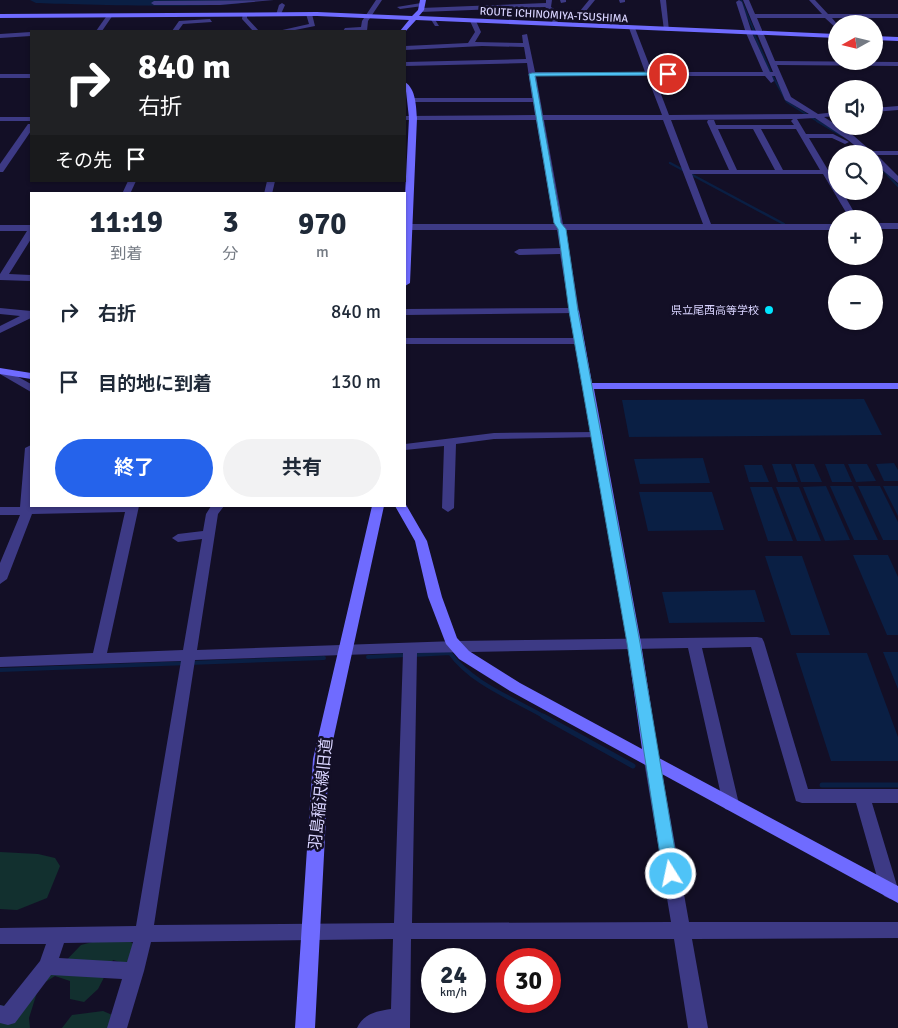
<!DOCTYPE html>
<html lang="ja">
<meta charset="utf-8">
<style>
:root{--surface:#fff;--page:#f2f2f3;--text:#1f2937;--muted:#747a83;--accent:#2563eb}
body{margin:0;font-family:Signika,"Noto Sans JP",sans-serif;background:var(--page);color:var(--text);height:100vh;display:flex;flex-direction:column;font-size:19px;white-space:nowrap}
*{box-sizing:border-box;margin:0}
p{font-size:16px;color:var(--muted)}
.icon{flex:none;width:28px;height:28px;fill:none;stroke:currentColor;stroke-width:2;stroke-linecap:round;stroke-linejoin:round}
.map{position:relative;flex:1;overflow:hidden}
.details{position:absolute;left:30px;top:192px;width:376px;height:315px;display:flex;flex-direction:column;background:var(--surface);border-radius:0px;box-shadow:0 1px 4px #0004}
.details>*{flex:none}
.top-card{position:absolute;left:30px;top:30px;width:376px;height:152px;border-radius:0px;box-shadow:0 1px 4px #0004;background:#202124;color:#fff;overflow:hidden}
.needle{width:32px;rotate:262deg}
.tools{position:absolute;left:828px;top:15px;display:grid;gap:10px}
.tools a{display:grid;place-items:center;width:55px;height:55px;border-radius:50%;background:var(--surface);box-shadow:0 1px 4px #0004;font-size:25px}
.speed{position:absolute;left:421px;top:948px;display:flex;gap:10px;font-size:25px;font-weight:700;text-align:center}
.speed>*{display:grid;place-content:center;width:65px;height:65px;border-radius:50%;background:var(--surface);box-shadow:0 1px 4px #0004;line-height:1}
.speed small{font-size:12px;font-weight:400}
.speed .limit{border:8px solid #d22;background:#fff;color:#111}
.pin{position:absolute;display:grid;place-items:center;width:42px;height:42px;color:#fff;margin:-21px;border:2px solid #fff;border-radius:50%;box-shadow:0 1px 5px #0007}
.me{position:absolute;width:55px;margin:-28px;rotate:350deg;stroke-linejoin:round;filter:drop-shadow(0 0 4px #0008)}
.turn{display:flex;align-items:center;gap:18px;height:105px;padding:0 25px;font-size:22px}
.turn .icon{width:65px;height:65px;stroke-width:2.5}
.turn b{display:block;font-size:35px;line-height:42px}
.then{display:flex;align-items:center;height:48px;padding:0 25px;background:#0003;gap:10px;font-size:19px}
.eta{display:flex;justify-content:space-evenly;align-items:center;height:85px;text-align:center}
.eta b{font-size:30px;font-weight:700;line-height:35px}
.action{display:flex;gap:10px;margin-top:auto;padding:10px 25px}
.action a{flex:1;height:58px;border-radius:30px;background:var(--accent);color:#fff;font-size:20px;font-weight:700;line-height:58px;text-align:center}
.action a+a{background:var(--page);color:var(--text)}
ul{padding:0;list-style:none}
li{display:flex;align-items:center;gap:15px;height:70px;padding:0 25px}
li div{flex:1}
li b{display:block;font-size:19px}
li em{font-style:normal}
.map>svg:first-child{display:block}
.green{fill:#12302f}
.water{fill:#0a1f44}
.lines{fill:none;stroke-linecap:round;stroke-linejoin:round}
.stream-far3{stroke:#0a1f44;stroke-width:2}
.stream-far2{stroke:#0a1f44;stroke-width:2.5}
.stream-far1{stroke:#0a1f44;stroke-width:4}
.stream{stroke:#0a1f44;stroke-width:5}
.river{fill:#0a1f44;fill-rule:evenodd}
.street{fill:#3d3a85;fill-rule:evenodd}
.secondary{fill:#6f6bff;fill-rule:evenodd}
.route{fill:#4fc3f7;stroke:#337fa1}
.poi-dot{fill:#00e5ff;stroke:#130f26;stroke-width:2}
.labels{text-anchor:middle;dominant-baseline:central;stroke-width:5;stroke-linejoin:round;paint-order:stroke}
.far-street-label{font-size:11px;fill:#d9d4ff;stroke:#130f26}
.far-poi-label{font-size:11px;fill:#d9d4ff;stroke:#130f26;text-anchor:end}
.near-street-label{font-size:16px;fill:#d9d4ff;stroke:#130f26}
</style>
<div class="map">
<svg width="898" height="1028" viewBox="0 0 898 1028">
<rect width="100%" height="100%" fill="#130f26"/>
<g class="green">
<polygon points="0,852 38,854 55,858 60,866 47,898 17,910 0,909"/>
<polygon points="100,940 129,940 138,949 130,965 113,960 98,989 84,1002 70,999 70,981 55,976 39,986 29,1018 30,1028 0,1028 0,1005 6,1006 57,970 81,945"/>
<polygon points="103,1011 117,1017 114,1028 62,1028 72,1015"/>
</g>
<g class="water">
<polygon points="864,399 882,435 629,437 622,400"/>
<polygon points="703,458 710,483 640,484 634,459"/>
<polygon points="894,463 898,470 898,481 884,481 876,464"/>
<polygon points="772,464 791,464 798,482 778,482"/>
<polygon points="795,464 814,464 822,482 801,482"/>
<polygon points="825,464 844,464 852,482 832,482"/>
<polygon points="848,464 867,464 876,481 856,482"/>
<polygon points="744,465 762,465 769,482 749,482"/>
<polygon points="826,486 850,540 825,541 803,487"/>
<polygon points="830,486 853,486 878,540 854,540"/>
<polygon points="858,486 880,486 898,522 898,540 883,540"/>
<polygon points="883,486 898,486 898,516"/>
<polygon points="750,487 772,487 793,541 768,541"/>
<polygon points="776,487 799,487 821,541 797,541"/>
<polygon points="639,492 712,492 724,530 648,531"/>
<polygon points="853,555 888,555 898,577 898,635 887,635"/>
<polygon points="765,556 802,556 830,635 791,635"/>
<polygon points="755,590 765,622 669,623 662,592"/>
<polygon points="883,652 898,652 898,689"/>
<polygon points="796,653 867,653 898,737 898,761 831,761"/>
</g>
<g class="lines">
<g class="stream-far3">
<polyline points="741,0 754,31"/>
<polyline points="754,34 771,73"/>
<polyline points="772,75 787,102 809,116"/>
<polyline points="809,116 819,122"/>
</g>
<g class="stream-far2">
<polyline points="817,121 841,135"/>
<polyline points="670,163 784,224"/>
<polyline points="884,171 898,186"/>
</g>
<g class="stream-far1">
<path d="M413,655L450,653C471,683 514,699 545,717"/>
<polyline points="368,657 406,655"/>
<polyline points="0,670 324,658"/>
</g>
<g class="stream">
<polyline points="543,716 633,766"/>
<polyline points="822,785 898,785"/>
</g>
<path class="river" d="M30,0H253C242,10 63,4 36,3Z"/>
<g class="street">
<polygon points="274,0 220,5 154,5 151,3 154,1"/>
<polygon points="376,0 382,0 368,21 367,31 343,31 345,28 361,27 362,21"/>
<polygon points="546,0 552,0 551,7 559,12 557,26 552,25 553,13 545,7 421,12 418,10 421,8 546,3"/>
<polygon points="560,0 566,0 566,2 561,3"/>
<polygon points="589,0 595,0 586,11 584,17 580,17 580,11"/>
<polygon points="619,0 625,0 625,2 620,3"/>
<polygon points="660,0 666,0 669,31 664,30"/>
<path d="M739,0L742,2L752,33L770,72H773L743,0H749L755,14H822L809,0H815L828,14H898V18H832L837,24L836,28L825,18H757L775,61L898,62V66L777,65L791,97L818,114L836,112V116L824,117L854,136L871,151H898V155H877L898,176V183L880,168V171L874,174V164H877L874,161V154H865L848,140L815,118L797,119L806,134H833L849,142L845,144L832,138H809L828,170H836V174H831L836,183V191H842L858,219H850L823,174H692L711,224H836V230H566L579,311L577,313L405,315V309L569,308L560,254L519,255L514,252L519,249L560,248L557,230H405V224H554L536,120H405V116L535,115L533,102H412L408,100L412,98H532L527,63L405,66V62L526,59L524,47L482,46L405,50V46L468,43L475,32L470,21L473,19L476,21L481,32L475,42L523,43L522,35L527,34L535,72H645L629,28L632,26L635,28L652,72H763L746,33L736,2ZM536,76H647L662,115H543ZM654,76H765L771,83L774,81L772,76H775L785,100L809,114L669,115ZM793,119L791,121L794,125H716L714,120H708L707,122L729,170H690L671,120ZM544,120H663L703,224H563ZM718,129H753L775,170H737ZM761,129H796L820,170H783Z"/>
<polygon points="282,3 285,5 281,14 276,15 279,5"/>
<polygon points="421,3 423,6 400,9 397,7"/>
<polygon points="309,12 312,14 315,26 290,31 278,31 309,24 306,14"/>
<polygon points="243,13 247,13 247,18 259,31 253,31 242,19"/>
<polygon points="108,14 113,15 102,31 96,31"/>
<polygon points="430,18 434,18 439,26 435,26"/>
<polygon points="210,19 212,22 183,24 178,31 172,31 179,21"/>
<polygon points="31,32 31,36 0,38 0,34"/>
<rect x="0" y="74" width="31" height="4"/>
<polygon points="898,106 898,110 874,112 874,108"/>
<rect x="0" y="117" width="31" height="4"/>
<polygon points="28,124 31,124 31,131 3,172 0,172 0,164"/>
<polygon points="128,181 136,181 130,194 122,194"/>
<polygon points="267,181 275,181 272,194 264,194"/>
<rect x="874" y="223" width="24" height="6"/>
<polygon points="0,225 31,225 31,239 9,274 31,275 31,281 0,280 0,274 27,231 0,231"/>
<polygon points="0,308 31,311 31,318 0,333 0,326 20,316 0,314"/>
<polygon points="405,338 579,338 584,341 579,344 405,344"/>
<polygon points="4,369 31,384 31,392 0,374 0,370"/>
<polygon points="597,432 603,435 601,437 494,439 456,444 454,508 448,512 442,508 444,446 405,450 405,444 494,433"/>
<path d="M31,445V506H139L107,653L183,650L202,539L178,542L172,538L178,534L203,531L206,514L211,506H224L218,514L197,650L456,641L757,637L762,638L764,642L808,789H898V803H872L898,889L896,896L890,899L884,896L881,891L856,803H802L796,801L751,647L702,648L739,804L737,809L731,811L725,809L723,804L688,648L417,653L412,923L671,922L644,761L646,757L652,755L658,757L660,761L689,922H898V938L692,939L708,1028H688L674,939H411L410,1028H357C363,1014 377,1011 391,1009L393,939L151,942L144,971L127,1028H107L122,979L51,975L15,1023L8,1025L0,1023V1005L4,1006L40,961L46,944H0V928L136,926L181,661L0,667V657L93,653L125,512L32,514L7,579L0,584V563L20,515H0V507H20L25,448ZM403,653L394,923L154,925L195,660ZM133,942L127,962L59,958L64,943Z"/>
</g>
<g class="secondary">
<polygon points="420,0 426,0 424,10 419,16 836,34 836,38 416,20 405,32 400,31 409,20 317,16 0,18 0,14 317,12 412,16 418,10"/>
<polygon points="874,36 898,37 898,41 874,40"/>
<path d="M405,82C416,89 416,106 417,118L410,283L405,286V196L409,118Z"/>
<polygon points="574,308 579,311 592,383 898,383 898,389 594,389 641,643 659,758 898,886 898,903 510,691 459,659 446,644 428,597 415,541 395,506 405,506 405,503 427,541 442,597 457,638 469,651 520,683 642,749 627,643 569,311"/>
<polygon points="0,368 31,373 31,379 0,374"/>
<polygon points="372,506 384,506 329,759 315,1028 295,1028 313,759"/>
</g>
</g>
<polygon class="route" points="668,72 671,75 535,76 561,223 566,229 578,311 640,643 679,874 677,879 671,881 665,879 663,874 627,643 569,311 558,229 554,223 529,74 532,73"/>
<circle class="poi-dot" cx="769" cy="310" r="5"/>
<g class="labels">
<g class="far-street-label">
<text transform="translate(554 15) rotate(3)">ROUTE ICHINOMIYA-TSUSHIMA</text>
</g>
<g class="far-poi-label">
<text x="759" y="310">県立尾西高等学校</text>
</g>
<g class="near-street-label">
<text transform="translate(321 794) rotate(-84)">羽島稲沢線旧道</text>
</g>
</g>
</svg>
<div class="tools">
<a><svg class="needle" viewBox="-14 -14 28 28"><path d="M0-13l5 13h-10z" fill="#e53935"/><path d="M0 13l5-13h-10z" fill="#747a83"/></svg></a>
<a><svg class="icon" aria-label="sound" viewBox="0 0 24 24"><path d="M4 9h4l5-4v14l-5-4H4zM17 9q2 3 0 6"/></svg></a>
<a><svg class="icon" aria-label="search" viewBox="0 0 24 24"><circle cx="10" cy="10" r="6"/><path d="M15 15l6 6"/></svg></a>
<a>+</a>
<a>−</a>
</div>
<div class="speed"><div>24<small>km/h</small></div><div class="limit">30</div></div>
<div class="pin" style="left:668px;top:74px;background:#d93025"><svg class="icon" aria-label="arrive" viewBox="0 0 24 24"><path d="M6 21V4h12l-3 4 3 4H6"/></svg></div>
<svg class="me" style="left:671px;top:874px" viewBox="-20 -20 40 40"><circle r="17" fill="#4fc3f7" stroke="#fff" stroke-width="3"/><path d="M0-11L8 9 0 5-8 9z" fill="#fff"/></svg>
<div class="top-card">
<div class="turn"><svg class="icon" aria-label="right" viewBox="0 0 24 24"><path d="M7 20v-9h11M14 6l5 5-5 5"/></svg><div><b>840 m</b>右折</div></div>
<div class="then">その先<svg class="icon" aria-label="arrive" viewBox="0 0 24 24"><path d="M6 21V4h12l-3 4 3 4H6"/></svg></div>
</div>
<section class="details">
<div class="eta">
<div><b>11:19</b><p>到着</p></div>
<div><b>3</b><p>分</p></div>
<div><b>970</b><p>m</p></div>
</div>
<ul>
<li><svg class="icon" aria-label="right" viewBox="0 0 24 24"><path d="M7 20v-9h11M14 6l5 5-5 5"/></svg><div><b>右折</b></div><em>840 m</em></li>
<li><svg class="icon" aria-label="arrive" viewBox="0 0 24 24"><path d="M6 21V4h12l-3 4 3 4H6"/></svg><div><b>目的地に到着</b></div><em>130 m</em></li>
</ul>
<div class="action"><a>終了</a><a>共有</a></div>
</section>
</div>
